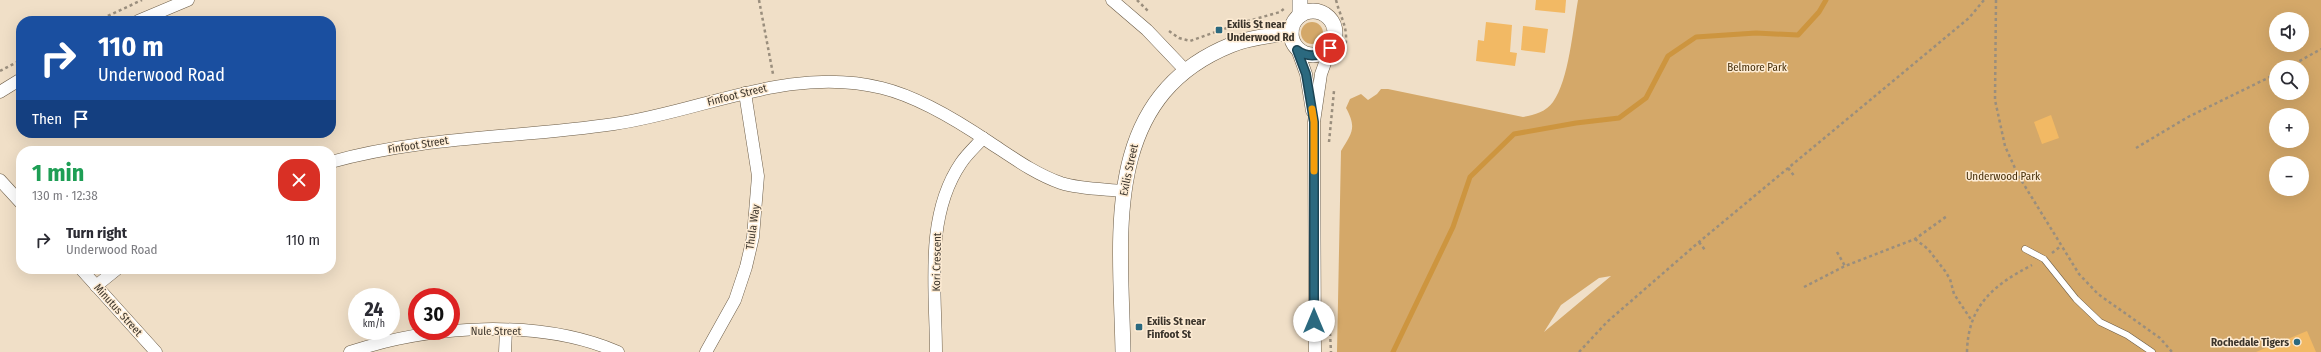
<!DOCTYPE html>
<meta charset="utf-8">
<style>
:root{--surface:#fff;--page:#f2f2f3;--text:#2b2b33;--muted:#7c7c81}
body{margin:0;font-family:"Fira Sans Condensed",sans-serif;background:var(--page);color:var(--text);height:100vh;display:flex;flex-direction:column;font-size:15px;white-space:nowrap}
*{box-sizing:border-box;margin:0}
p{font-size:13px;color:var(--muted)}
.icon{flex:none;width:22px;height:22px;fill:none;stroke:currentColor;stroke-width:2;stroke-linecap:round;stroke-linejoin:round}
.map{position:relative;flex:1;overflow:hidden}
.details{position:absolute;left:16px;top:146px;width:320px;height:128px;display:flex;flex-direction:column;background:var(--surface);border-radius:16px;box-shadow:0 4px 16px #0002}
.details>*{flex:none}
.hud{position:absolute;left:16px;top:16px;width:320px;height:122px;border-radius:16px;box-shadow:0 4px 16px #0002;background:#1a4fa0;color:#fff;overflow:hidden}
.fabs{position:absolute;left:2269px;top:12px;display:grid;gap:8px}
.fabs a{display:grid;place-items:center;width:40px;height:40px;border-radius:50%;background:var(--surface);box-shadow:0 4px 16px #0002;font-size:20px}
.speed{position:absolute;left:348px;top:288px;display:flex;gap:8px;font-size:20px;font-weight:700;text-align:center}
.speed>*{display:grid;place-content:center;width:52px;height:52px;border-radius:50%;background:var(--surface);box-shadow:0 4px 16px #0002;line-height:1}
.speed small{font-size:10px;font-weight:400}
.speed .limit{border:6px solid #d22;background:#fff;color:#111}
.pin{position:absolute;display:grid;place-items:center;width:34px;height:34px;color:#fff;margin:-17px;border:2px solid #fff;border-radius:50%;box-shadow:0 1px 4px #0007}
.me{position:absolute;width:44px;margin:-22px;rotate:0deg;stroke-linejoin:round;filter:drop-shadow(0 0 3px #0008)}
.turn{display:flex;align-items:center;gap:14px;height:84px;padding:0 16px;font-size:18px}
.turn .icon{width:52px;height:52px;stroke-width:2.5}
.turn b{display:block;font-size:28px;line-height:34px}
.then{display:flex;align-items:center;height:38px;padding:0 16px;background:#0003;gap:8px;font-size:15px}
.round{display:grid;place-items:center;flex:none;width:42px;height:42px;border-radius:16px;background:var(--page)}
.overview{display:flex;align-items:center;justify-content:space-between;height:68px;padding:0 16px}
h1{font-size:24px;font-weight:700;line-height:30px;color:#1e9e55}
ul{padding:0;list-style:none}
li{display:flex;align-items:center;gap:12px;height:52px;padding:0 16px}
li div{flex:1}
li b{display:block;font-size:15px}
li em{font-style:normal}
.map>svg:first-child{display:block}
.green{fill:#d4a869;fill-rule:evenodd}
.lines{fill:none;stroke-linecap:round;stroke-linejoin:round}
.stream{stroke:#cd953f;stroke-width:5}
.building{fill:#f2b964}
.service-casing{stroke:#6b5c47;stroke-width:7}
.minor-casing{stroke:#6b5c47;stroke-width:13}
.tertiary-casing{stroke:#6b5c47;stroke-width:16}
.path{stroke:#9a8e7d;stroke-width:2.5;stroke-dasharray:3 3;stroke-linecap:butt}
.service{stroke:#fff;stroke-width:6}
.minor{stroke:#fff;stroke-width:12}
.tertiary{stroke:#fff;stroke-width:15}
.route-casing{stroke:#1c4453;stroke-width:10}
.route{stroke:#2b697f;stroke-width:7}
.slow{stroke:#f59e0b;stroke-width:7}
.poi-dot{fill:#2b697f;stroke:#feecd4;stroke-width:1.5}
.labels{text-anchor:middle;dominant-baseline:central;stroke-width:3;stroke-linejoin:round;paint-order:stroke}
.poi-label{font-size:11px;font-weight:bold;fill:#3b342b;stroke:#feecd4;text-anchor:start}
.park-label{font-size:11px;fill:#462f0a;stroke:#feecd4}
.street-label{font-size:11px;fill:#3b342b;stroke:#feecd4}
</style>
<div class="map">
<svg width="2321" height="352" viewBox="0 0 2321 352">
<rect width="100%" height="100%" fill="#f0dfc7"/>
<g class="green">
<path d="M1578,0H2321V352H1337L1341,151C1352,133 1357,128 1346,108L1350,99L1361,94L1368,100L1377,94L1381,89H1388L1523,117C1534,115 1546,112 1553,102C1569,80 1573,28 1578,0ZM2276,19H2302V45H2276ZM2276,67H2302V93H2276ZM2276,115H2302V141H2276ZM2276,163H2302V189H2276ZM1611,276L1544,332L1561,305L1599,278Z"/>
<circle cx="1312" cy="33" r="11"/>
</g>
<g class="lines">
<polyline class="stream" points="1393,352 1453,227 1470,177 1514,134 1576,123 1619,118 1646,98 1668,56 1696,37 1756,33 1798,35 1819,12 1826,0"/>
</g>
<g class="building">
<polygon points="1536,0 1566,0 1565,13 1535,10"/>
<polygon points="1486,22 1512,25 1510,52 1517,53 1515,66 1476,61 1478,40 1484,41"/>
<polygon points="1523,26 1548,29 1545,53 1521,50"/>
<polygon points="2051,115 2059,138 2042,144 2034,122"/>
<polygon points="2307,331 2316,352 2256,352"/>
</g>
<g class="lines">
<g class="service-casing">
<polyline id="service" points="2025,249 2044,259 2076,299 2100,322 2127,335 2152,352"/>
</g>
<g class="minor-casing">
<g id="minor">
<polyline points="1112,0 1147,30 1186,71"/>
<polyline points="138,21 188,0"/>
<polyline points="1297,49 1306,74 1312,111"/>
<polyline points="0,92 21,79"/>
<path d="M331,162C423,136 520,138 614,124C704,111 790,65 882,88C919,97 958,121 989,142C1012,157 1035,174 1061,183C1080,189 1103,189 1123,191"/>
<polyline points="0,180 21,203"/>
<polyline points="81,269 156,352"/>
<polyline points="96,286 117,269"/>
<path d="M350,352C430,325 539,318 618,352"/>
<polyline points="505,352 506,330"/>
<polyline points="706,352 735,300 746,267 753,237 758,176 745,93"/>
<path d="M936,352C936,291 924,217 961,163C967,154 976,146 983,138"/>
<polyline points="1315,352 1314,122 1321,74 1330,49"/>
</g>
</g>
<g class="tertiary-casing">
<g id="tertiary">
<circle cx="1313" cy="33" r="22"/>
<polyline points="1300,15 1300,0"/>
<path d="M1123,352C1121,237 1099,98 1231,45C1250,37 1271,36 1291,32"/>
</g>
</g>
<g class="path">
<polyline points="759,0 773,74"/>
<polyline points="1137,0 1148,11"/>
<path d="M1336,0C1341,20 1349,27 1345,49"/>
<polyline points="1996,0 1995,100 2005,146 2018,175 2079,274 2098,294 2160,338 2172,352"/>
<polyline points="97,21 142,0"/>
<polyline points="1169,31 1179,38 1190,41 1241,23 1280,12 1285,8"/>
<polyline points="2289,67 2321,49"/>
<polyline points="0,71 21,60"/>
<polyline points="1329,142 1334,91"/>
<polyline points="2136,148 2188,117 2276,74"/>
<polyline points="1788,168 1795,177"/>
<polyline points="1915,239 1928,249 1945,271 1950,279 1954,294 1972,321"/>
<polyline points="1699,242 1705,250"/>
<polyline points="1837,252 1845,266"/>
<polyline points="2052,253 2061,246"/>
<polyline points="1804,287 1845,266 1915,239 1947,216"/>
<polyline points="1330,333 1331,352"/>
<polyline points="1579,352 1607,322 1699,242 1969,18 1984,0"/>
<path d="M1967,352C1968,305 1994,285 2032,265"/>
</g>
<use href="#service" class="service"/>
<use href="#minor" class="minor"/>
<use href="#tertiary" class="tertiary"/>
</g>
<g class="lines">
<g class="route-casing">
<path id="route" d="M1314,321V122L1306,74L1297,50C1308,58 1319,57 1330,48"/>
</g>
<use href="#route" class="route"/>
<polyline class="slow" points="1312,109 1314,122 1314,171"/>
</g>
<g class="poi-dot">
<rect x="1215" y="26" width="8" height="8" rx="2"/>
<rect x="1135" y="323" width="8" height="8" rx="2"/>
<circle cx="2297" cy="342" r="4"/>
</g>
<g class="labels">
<g class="poi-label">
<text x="1227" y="24">Exilis St near<tspan x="1227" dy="13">Underwood Rd</tspan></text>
<text x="1147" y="321">Exilis St near<tspan x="1147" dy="13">Finfoot St</tspan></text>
<text x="2289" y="342" text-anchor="end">Rochedale Tigers</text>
</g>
<g class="park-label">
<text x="1757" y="67">Belmore Park</text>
<text x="2003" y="176">Underwood Park</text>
</g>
<g class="street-label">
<text transform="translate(737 95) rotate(-14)">Finfoot Street</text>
<text transform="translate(418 145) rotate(-9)">Finfoot Street</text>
<text transform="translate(1129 170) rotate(-78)">Exilis Street</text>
<text transform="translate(753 227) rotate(-82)">Thula Way</text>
<text transform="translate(937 262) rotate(-89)">Kori Crescent</text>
<text transform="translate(118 310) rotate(48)">Minutus Street</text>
<text x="496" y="331">Nule Street</text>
</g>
</g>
</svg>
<div class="fabs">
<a><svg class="icon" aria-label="sound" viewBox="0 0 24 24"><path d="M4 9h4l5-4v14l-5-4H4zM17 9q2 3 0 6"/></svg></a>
<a><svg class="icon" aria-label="search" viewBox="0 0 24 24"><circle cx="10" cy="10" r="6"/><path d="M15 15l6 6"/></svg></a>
<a>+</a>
<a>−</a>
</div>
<div class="speed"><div>24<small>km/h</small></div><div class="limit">30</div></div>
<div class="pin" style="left:1330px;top:48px;background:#d93025"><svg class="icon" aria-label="arrive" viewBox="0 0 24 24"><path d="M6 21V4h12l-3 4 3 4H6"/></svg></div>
<svg class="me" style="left:1314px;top:321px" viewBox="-20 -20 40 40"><circle r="19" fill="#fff"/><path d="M0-13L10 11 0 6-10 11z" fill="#2b697f"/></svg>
<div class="hud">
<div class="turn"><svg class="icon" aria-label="right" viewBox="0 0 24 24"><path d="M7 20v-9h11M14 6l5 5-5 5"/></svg><div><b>110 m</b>Underwood Road</div></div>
<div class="then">Then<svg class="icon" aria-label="arrive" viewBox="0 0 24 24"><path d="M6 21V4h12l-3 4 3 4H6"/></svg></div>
</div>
<section class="details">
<div class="overview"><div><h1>1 min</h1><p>130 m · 12:38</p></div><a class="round" style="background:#d93025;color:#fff"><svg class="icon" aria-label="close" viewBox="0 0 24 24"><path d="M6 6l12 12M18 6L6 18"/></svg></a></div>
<ul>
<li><svg class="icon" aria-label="right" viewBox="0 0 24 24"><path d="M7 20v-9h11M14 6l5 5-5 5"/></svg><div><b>Turn right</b><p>Underwood Road</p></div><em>110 m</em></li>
</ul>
</section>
</div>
